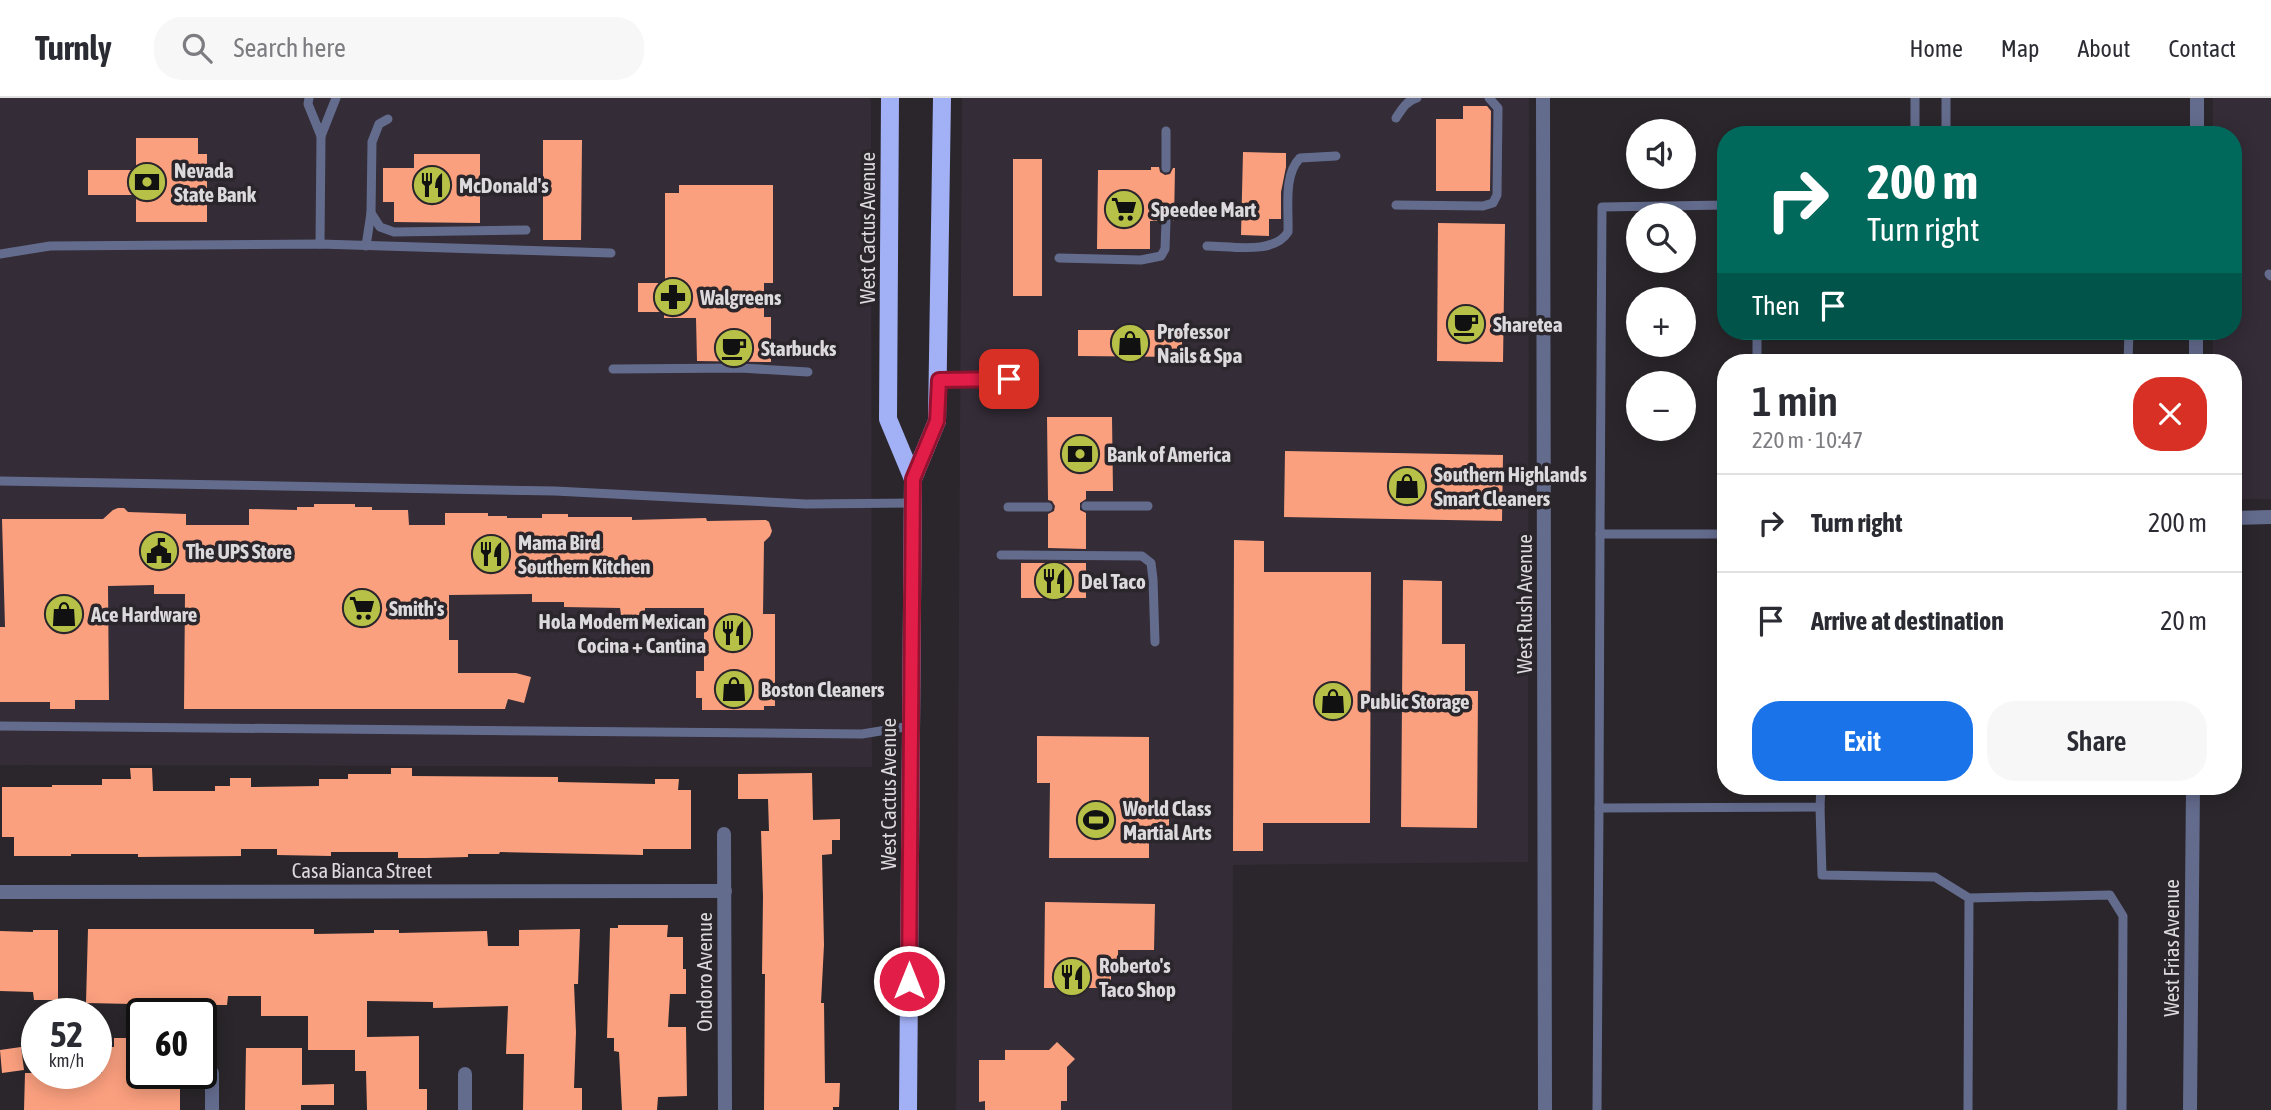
<!DOCTYPE html>
<meta charset="utf-8">
<style>
:root{--surface:#fff;--page:#f7f7f7;--text:#2b2b33;--muted:#7c7c81;--line:#e1e1e2;--accent:#1a73e8}
body{margin:0;font-family:"Asap Condensed",sans-serif;background:var(--page);color:var(--text);height:100vh;display:flex;flex-direction:column;font-size:26px;white-space:nowrap}
*{box-sizing:border-box;margin:0}
p{font-size:23px;color:var(--muted)}
.icon{flex:none;width:38px;height:38px;fill:none;stroke:currentColor;stroke-width:2;stroke-linecap:round;stroke-linejoin:round}
.map{position:relative;flex:1;overflow:hidden}
.panel{position:absolute;left:1717px;top:256px;width:525px;height:441px;display:flex;flex-direction:column;background:var(--surface);border-radius:28px;box-shadow:0 4px 18px #0003}
.panel>*{flex:none}
.guide{position:absolute;left:1717px;top:28px;width:525px;height:214px;border-radius:28px;box-shadow:0 4px 18px #0003;background:#00695c;color:#fff;overflow:hidden}
.tools{position:absolute;left:1626px;top:21px;display:grid;gap:14px}
.tools a{display:grid;place-items:center;width:70px;height:70px;border-radius:50%;background:var(--surface);box-shadow:0 4px 18px #0003;font-size:35px}
.speed{position:absolute;left:21px;top:900px;display:flex;gap:14px;font-size:35px;font-weight:700;text-align:center}
.speed>*{display:grid;place-content:center;width:91px;height:91px;border-radius:50%;background:var(--surface);box-shadow:0 4px 18px #0003;line-height:1}
.speed small{font-size:18px;font-weight:400}
.speed .limit{border:4px solid #111;border-radius:10px;background:#fff;color:#111}
.pin{position:absolute;display:grid;place-items:center;width:60px;height:60px;color:#fff;margin:-30px;border-radius:14px;box-shadow:0 4px 10px #0006}
.me{position:absolute;width:77px;margin:-38px;rotate:0deg;stroke-linejoin:round;filter:drop-shadow(0 0 5px #0008)}
.turn{display:flex;align-items:center;gap:24px;height:147px;padding:0 35px;font-size:32px}
.turn .icon{width:91px;height:91px;stroke-width:2.5}
.turn b{display:block;font-size:49px;line-height:60px}
.then{display:flex;align-items:center;height:66px;padding:0 35px;background:#0003;gap:14px;font-size:26px}
.round{display:grid;place-items:center;flex:none;width:74px;height:74px;border-radius:28px;background:var(--page)}
.overview{display:flex;align-items:center;justify-content:space-between;height:119px;padding:0 35px}
h1{font-size:42px;font-weight:600;line-height:52px}
.primary-button{display:flex;gap:14px;margin-top:auto;padding:14px 35px}
.primary-button a{flex:1;height:80px;border-radius:28px;background:var(--accent);color:#fff;font-size:28px;font-weight:600;line-height:80px;text-align:center}
.primary-button a+a{background:var(--page);color:var(--text)}
ul{padding:0;list-style:none}
li{display:flex;align-items:center;gap:21px;height:98px;padding:0 35px;border-top:2px solid var(--line)}
li div{flex:1}
li b{display:block;font-size:26px}
li em{font-style:normal}
header{display:flex;align-items:center;gap:42px;box-sizing:border-box;height:98px;padding:0 35px;background:var(--surface);border-bottom:2px solid var(--line)}
header strong{font-size:33px}
nav{display:flex;gap:38px;margin-inline-start:auto;font-size:24px}
.search{width:490px;height:63px;background:var(--page);display:flex;align-items:center;gap:18px;box-sizing:border-box;padding:0 24px;border-radius:28px;color:var(--muted);font-size:26px}
.map>svg:first-child{display:block}
.built{fill:#342c37}
.building{fill:#fba07f}
.lines{fill:none;stroke-linecap:round;stroke-linejoin:round}
.service{stroke:#646c8e;stroke-width:9}
.minor{stroke:#646c8e;stroke-width:14}
.tertiary{stroke:#646c8e;stroke-width:14}
.primary{stroke:#a2b1f6;stroke-width:18}
.route-casing{stroke:#92132f;stroke-width:18}
.route{stroke:#e11d48;stroke-width:12}
.labels{text-anchor:middle;dominant-baseline:central;stroke-width:7;stroke-linejoin:round;paint-order:stroke}
.poi-label{font-size:21px;font-weight:bold;fill:#dddade;stroke:#2a262b;text-anchor:start}
.street-label{font-size:21px;fill:#dddade;stroke:#2a262b}
</style>
<header>
<strong>Turnly</strong>
<div class="search"><svg class="icon" aria-label="search" viewBox="0 0 24 24"><circle cx="10" cy="10" r="6"/><path d="M15 15l6 6"/></svg>Search here</div>
<nav><a>Home</a><a>Map</a><a>About</a><a>Contact</a></nav>
</header>
<div class="map">
<svg width="2271" height="1012" viewBox="0 0 2271 1012">
<rect width="100%" height="100%" fill="#2a262b"/>
<g class="built">
<polygon points="0,0 870,0 871,4 872,669 0,667"/>
<polygon points="962,0 1529,0 1528,764 1233,767 1232,1012 956,1012"/>
<polygon points="2213,0 2271,0 2271,401 2233,401 2233,264 2213,264 2213,233 2233,233 2233,37 2213,37"/>
</g>
<g class="building">
<polygon points="1463,8 1487,8 1491,13 1490,93 1436,93 1436,21 1463,21"/>
<polygon points="136,40 198,40 198,56 207,56 207,124 136,124 136,97 88,97 88,72 136,72"/>
<polygon points="543,42 582,42 581,142 543,142"/>
<polygon points="1243,54 1286,55 1286,69 1281,94 1281,121 1269,121 1269,138 1241,137"/>
<polygon points="414,56 480,56 480,125 394,124 394,104 383,104 383,70 414,70"/>
<rect x="1013" y="61" width="29" height="137"/>
<polygon points="1151,69 1159,69 1160,74 1165,77 1170,76 1173,70 1175,70 1174,123 1170,117 1166,116 1160,119 1159,123 1150,123 1150,151 1097,151 1098,72 1151,72"/>
<polygon points="679,87 773,87 773,185 764,185 764,219 771,219 771,264 697,263 696,220 664,220 664,214 638,214 638,185 665,185 665,95 679,95"/>
<polygon points="1438,125 1505,126 1503,264 1437,263"/>
<polygon points="1078,232 1182,232 1182,259 1078,258"/>
<polygon points="1047,319 1112,319 1113,393 1086,393 1086,401 1080,405 1080,412 1086,415 1086,451 1048,450 1048,416 1054,413 1055,408 1052,403 1048,402"/>
<polygon points="1285,353 1503,357 1502,423 1284,419"/>
<polygon points="314,406 355,406 355,409 372,409 372,412 408,412 409,427 445,427 445,415 488,415 488,418 507,418 507,420 542,420 542,416 568,416 568,419 632,419 632,422 706,420 707,423 766,422 769,424 772,433 770,438 764,444 763,516 775,516 775,608 764,608 764,612 702,612 702,600 696,600 696,573 704,573 704,510 645,510 645,517 621,517 620,510 564,509 564,504 532,504 532,496 449,497 449,542 458,542 458,575 516,575 531,579 524,605 508,601 505,611 184,611 185,496 154,496 154,487 108,488 109,602 75,602 75,611 50,611 50,604 0,604 0,529 5,529 2,421 103,421 113,412 118,410 124,410 128,414 186,416 186,427 249,427 249,411 297,412 297,409 314,409"/>
<polygon points="1234,442 1264,443 1264,474 1371,474 1370,725 1263,725 1263,753 1233,753"/>
<rect x="1021" y="465" width="65" height="35"/>
<polygon points="1403,482 1442,483 1442,546 1465,546 1465,593 1478,593 1477,730 1401,729"/>
<polygon points="1037,638 1149,639 1149,716 1169,716 1169,739 1149,738 1149,760 1049,760 1050,685 1037,685"/>
<polygon points="130,670 152,670 153,693 215,693 215,688 230,688 230,680 251,680 251,689 319,688 319,681 348,681 348,676 391,676 391,670 412,670 412,678 558,679 558,684 655,686 655,681 679,681 678,692 691,692 691,751 643,751 643,757 500,754 499,756 468,756 468,759 426,760 398,760 398,754 331,754 331,758 277,757 277,751 241,751 241,758 138,759 138,756 71,756 71,758 14,758 14,739 2,739 2,689 52,689 52,687 102,687 102,681 131,681"/>
<polygon points="812,675 813,722 840,721 840,742 832,742 832,756 822,757 824,847 821,905 824,905 825,985 840,985 839,1009 833,1009 833,1012 764,1012 765,876 762,876 763,799 761,733 769,733 768,701 738,701 738,676"/>
<polygon points="1045,804 1155,806 1154,852 1118,852 1118,861 1111,861 1111,890 1044,890"/>
<polygon points="618,827 668,827 667,839 683,839 683,871 686,871 686,896 670,896 668,929 686,929 687,998 658,999 657,1012 622,1012 619,954 614,953 614,940 607,940 610,830 618,830"/>
<polygon points="88,831 314,831 314,836 374,835 374,832 399,832 399,835 487,833 488,848 519,848 519,832 580,831 578,886 574,886 576,934 574,990 582,990 582,1012 523,1012 524,956 506,956 508,908 433,910 433,904 367,903 367,939 419,938 419,991 427,991 427,1012 367,1012 366,973 355,973 355,952 308,952 308,918 261,918 261,898 228,898 227,907 196,907 197,915 175,915 174,910 132,910 132,906 86,905"/>
<polygon points="33,832 58,832 58,902 34,902 33,894 0,893 0,833 33,834"/>
<polygon points="114,940 138,940 138,975 180,975 180,1012 24,1012 25,975 102,975 102,949 114,949"/>
<polygon points="1057,944 1075,961 1067,969 1067,1003 1061,1003 1061,1012 985,1012 985,1003 979,1004 979,962 1005,962 1005,952 1049,952"/>
<polygon points="21,949 24,972 2,975 0,952"/>
<polygon points="246,950 302,950 302,987 334,986 334,1007 301,1007 301,1012 245,1012"/>
</g>
<g class="lines">
<g class="service">
<polyline points="309,0 308,6 321,38 320,146"/>
<polyline points="1915,0 1915,37"/>
<polyline points="1946,0 1946,37"/>
<path d="M1396,20C1402,11 1406,3 1417,0"/>
<polyline points="321,38 336,0"/>
<polyline points="1166,70 1166,33"/>
<polyline points="1396,107 1483,108 1493,105 1497,97 1498,10 1489,0"/>
<polyline points="1726,107 1602,109 1600,436 1726,436"/>
<polyline points="371,115 380,129 394,134 526,132"/>
<polyline points="366,148 371,115 372,44 379,26 388,21"/>
<path d="M1207,148C1231,148 1274,157 1288,134C1289,111 1283,77 1300,60L1336,58"/>
<polyline points="0,156 50,148 320,146 611,155"/>
<polyline points="1059,160 1141,162 1161,158 1165,151 1166,123"/>
<polyline points="2269,176 2271,178"/>
<polyline points="1757,264 1757,233"/>
<polyline points="2128,264 2129,233"/>
<polyline points="613,271 741,270 808,274"/>
<polyline points="939,282 1009,281"/>
<polyline points="0,383 555,393 806,406 913,405"/>
<polyline points="1086,408 1148,408"/>
<polyline points="1008,409 1048,409"/>
<polyline points="1600,436 1599,710 1820,709 1821,688"/>
<polyline points="1001,457 1142,458 1151,465 1153,481 1155,544"/>
<polyline points="0,628 862,636 911,628"/>
<polyline points="1820,709 1822,777 1935,779 1969,800 1968,1012"/>
<polyline points="1969,800 2110,797 2123,818 2122,1012"/>
<polyline points="1597,1012 1599,710"/>
</g>
<g class="minor">
<polyline points="1543,0 1545,1012"/>
<polyline points="2233,420 2271,419"/>
<polyline points="724,736 725,1012"/>
<polyline points="0,794 725,793"/>
<polyline points="212,975 212,1012"/>
<polyline points="465,976 465,1012"/>
</g>
<g class="tertiary">
<polyline points="2197,37 2197,0"/>
<polyline points="2196,264 2196,233"/>
<polyline points="2190,1012 2193,688"/>
</g>
<g class="primary">
<polyline points="890,0 888,321 913,381"/>
<polyline points="908,1012 913,381 937,323 942,0"/>
</g>
</g>
<g class="lines">
<g class="route-casing">
<polyline id="route" points="909,883 913,381 937,323 939,282 1009,281"/>
</g>
<use href="#route" class="route"/>
</g>
<defs>
<g id="bank-disc" transform="scale(2.0125)"><circle r="9.5" fill="#b7c148" stroke="#2a262b"/><path d="M-6-4H6V4H-6ZM0-2.3a2.3 2.3 0 1 0 0 4.6a2.3 2.3 0 1 0 0-4.6Z" fill="#111"/></g>
<g id="restaurant-disc" transform="scale(2.0125)"><circle r="9.5" fill="#b7c148" stroke="#2a262b"/><path d="M-5-6h1v4h1v-4h1v4h1v-4h1v5L-1.5 .5V6h-2V.5L-5-1ZM5-6V6H3V1.5H1.5Q1.5-4 5-6Z" fill="#111"/></g>
<g id="supermarket-disc" transform="scale(2.0125)"><circle r="9.5" fill="#b7c148" stroke="#2a262b"/><path d="M-6-5.5h2.5l.6 2H6L4.5 2H-2.5L-4.4-4H-6ZM-1.5 3.2a1.3 1.3 0 1 0 .1 0ZM3 3.2a1.3 1.3 0 1 0 .1 0Z" fill="#111"/></g>
<g id="pharmacy-disc" transform="scale(2.0125)"><circle r="9.5" fill="#b7c148" stroke="#2a262b"/><path d="M-2-6h4v4h4v4h-4v4h-4v-4h-4v-4h4Z" fill="#111"/></g>
<g id="cafe-disc" transform="scale(2.0125)"><circle r="9.5" fill="#b7c148" stroke="#2a262b"/><path d="M-5.5-4.5H6V0H3Q3 3.5 0 3.5H-2.5Q-5.5 3.5-5.5 0ZM3-3.2v2h1.7v-2ZM-6 4.5H4V6H-6Z" fill="#111"/></g>
<g id="shop-disc" transform="scale(2.0125)"><circle r="9.5" fill="#b7c148" stroke="#2a262b"/><path d="M-5-2.5h2.3a2.7 3.5 0 0 1 5.4 0H5L5.5 6h-11ZM-1.5-2.5h3a1.5 2.3 0 0 0-3 0Z" fill="#111"/></g>
<g id="civic-disc" transform="scale(2.0125)"><circle r="9.5" fill="#b7c148" stroke="#2a262b"/><path d="M-.6-6.5H3V-4.5H.6V-3L4-1V1h2V6H-6V1h2V-1L-.6-3ZM-1.2 2.5V6h2.4V2.5Z" fill="#111"/></g>
<g id="stadium-disc" transform="scale(2.0125)"><circle r="9.5" fill="#b7c148" stroke="#2a262b"/><path d="M0-5a6.5 5 0 1 0 0 10a6.5 5 0 1 0 0-10ZM-3.5-1.8h7v3.6h-7Z" fill="#111"/></g>
</defs>
<g fill-rule="evenodd">
<use href="#bank-disc" x="147" y="84"/>
<use href="#restaurant-disc" x="432" y="87"/>
<use href="#supermarket-disc" x="1124" y="111"/>
<use href="#pharmacy-disc" x="673" y="199"/>
<use href="#cafe-disc" x="1466" y="226"/>
<use href="#shop-disc" x="1130" y="245"/>
<use href="#cafe-disc" x="734" y="250"/>
<use href="#bank-disc" x="1080" y="356"/>
<use href="#shop-disc" x="1407" y="388"/>
<use href="#civic-disc" x="159" y="453"/>
<use href="#restaurant-disc" x="491" y="456"/>
<use href="#restaurant-disc" x="1054" y="483"/>
<use href="#supermarket-disc" x="362" y="510"/>
<use href="#shop-disc" x="64" y="516"/>
<use href="#restaurant-disc" x="733" y="535"/>
<use href="#shop-disc" x="734" y="591"/>
<use href="#shop-disc" x="1333" y="603"/>
<use href="#stadium-disc" x="1096" y="722"/>
<use href="#restaurant-disc" x="1072" y="879"/>
</g>
<g class="labels">
<g class="poi-label">
<text x="174" y="72">Nevada<tspan x="174" dy="24">State Bank</tspan></text>
<text x="459" y="87">McDonald's</text>
<text x="1151" y="111">Speedee Mart</text>
<text x="700" y="199">Walgreens</text>
<text x="1493" y="226">Sharetea</text>
<text x="1157" y="233">Professor<tspan x="1157" dy="24">Nails &amp; Spa</tspan></text>
<text x="761" y="250">Starbucks</text>
<text x="1107" y="356">Bank of America</text>
<text x="1434" y="376">Southern Highlands<tspan x="1434" dy="24">Smart Cleaners</tspan></text>
<text x="518" y="444">Mama Bird<tspan x="518" dy="24">Southern Kitchen</tspan></text>
<text x="186" y="453">The UPS Store</text>
<text x="1081" y="483">Del Taco</text>
<text x="389" y="510">Smith's</text>
<text x="91" y="516">Ace Hardware</text>
<text x="706" y="523" text-anchor="end">Hola Modern Mexican<tspan x="706" dy="24">Cocina + Cantina</tspan></text>
<text x="761" y="591">Boston Cleaners</text>
<text x="1360" y="603">Public Storage</text>
<text x="1123" y="710">World Class<tspan x="1123" dy="24">Martial Arts</tspan></text>
<text x="1099" y="867">Roberto's<tspan x="1099" dy="24">Taco Shop</tspan></text>
</g>
<g class="street-label">
<text transform="translate(867 130) rotate(-90)">West Cactus Avenue</text>
<text transform="translate(1524 506) rotate(-90)">West Rush Avenue</text>
<text transform="translate(888 696) rotate(-90)">West Cactus Avenue</text>
<text x="362" y="772">Casa Bianca Street</text>
<text transform="translate(2171 850) rotate(-90)">West Frias Avenue</text>
<text transform="translate(704 874) rotate(-90)">Ondoro Avenue</text>
</g>
</g>
</svg>
<div class="tools">
<a><svg class="icon" aria-label="sound" viewBox="0 0 24 24"><path d="M4 9h4l5-4v14l-5-4H4zM17 9q2 3 0 6"/></svg></a>
<a><svg class="icon" aria-label="search" viewBox="0 0 24 24"><circle cx="10" cy="10" r="6"/><path d="M15 15l6 6"/></svg></a>
<a>+</a>
<a>−</a>
</div>
<div class="speed"><div>52<small>km/h</small></div><div class="limit">60</div></div>
<div class="pin" style="left:1009px;top:281px;background:#d93025"><svg class="icon" aria-label="arrive" viewBox="0 0 24 24"><path d="M6 21V4h12l-3 4 3 4H6"/></svg></div>
<svg class="me" style="left:909px;top:883px" viewBox="-20 -20 40 40"><circle r="17" fill="#e11d48" stroke="#fff" stroke-width="3"/><path d="M0-11L8 9 0 5-8 9z" fill="#fff"/></svg>
<div class="guide">
<div class="turn"><svg class="icon" aria-label="right" viewBox="0 0 24 24"><path d="M7 20v-9h11M14 6l5 5-5 5"/></svg><div><b>200 m</b>Turn right</div></div>
<div class="then">Then<svg class="icon" aria-label="arrive" viewBox="0 0 24 24"><path d="M6 21V4h12l-3 4 3 4H6"/></svg></div>
</div>
<section class="panel">
<div class="overview"><div><h1>1 min</h1><p>220 m · 10:47</p></div><a class="round" style="background:#d93025;color:#fff"><svg class="icon" aria-label="close" viewBox="0 0 24 24"><path d="M6 6l12 12M18 6L6 18"/></svg></a></div>
<ul>
<li><svg class="icon" aria-label="right" viewBox="0 0 24 24"><path d="M7 20v-9h11M14 6l5 5-5 5"/></svg><div><b>Turn right</b></div><em>200 m</em></li>
<li><svg class="icon" aria-label="arrive" viewBox="0 0 24 24"><path d="M6 21V4h12l-3 4 3 4H6"/></svg><div><b>Arrive at destination</b></div><em>20 m</em></li>
</ul>
<div class="primary-button"><a>Exit</a><a>Share</a></div>
</section>
</div>
